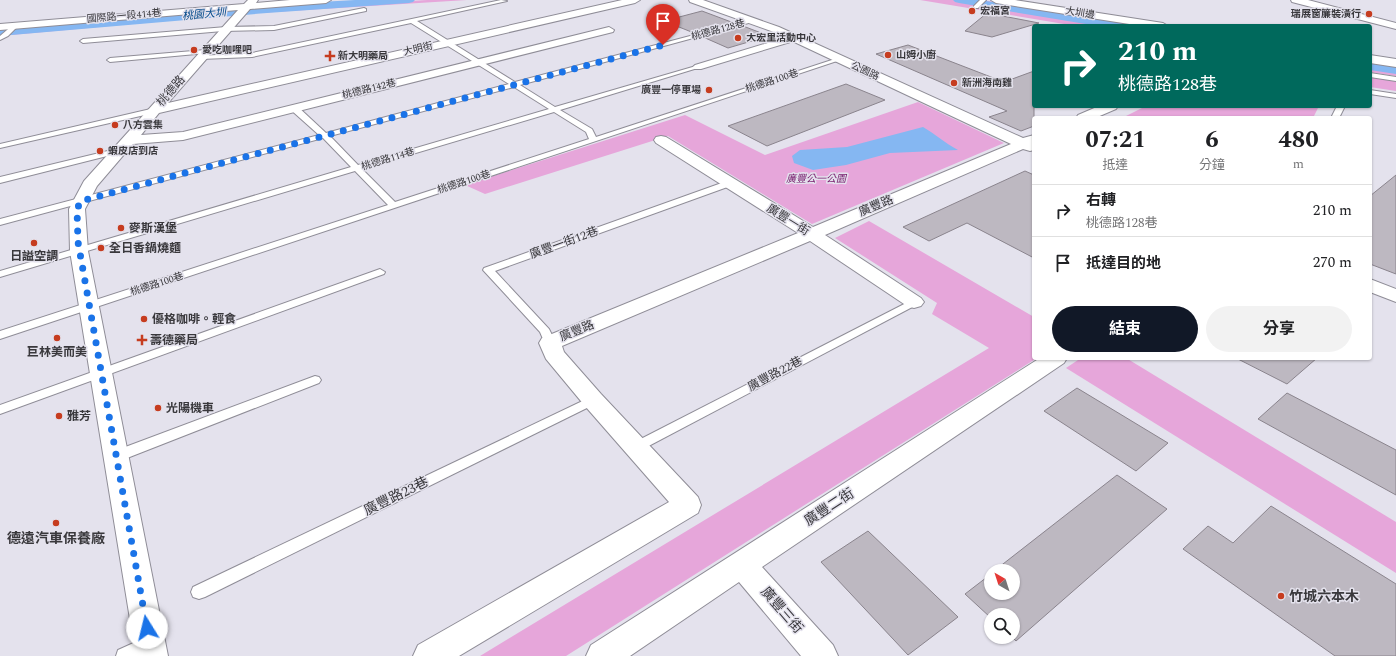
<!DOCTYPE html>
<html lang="zh-TW">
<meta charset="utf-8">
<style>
:root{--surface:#fff;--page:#f2f2f2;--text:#202124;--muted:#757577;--line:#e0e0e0;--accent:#111827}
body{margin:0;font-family:Spectral,"Noto Sans TC",serif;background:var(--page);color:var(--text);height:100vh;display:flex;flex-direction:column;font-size:15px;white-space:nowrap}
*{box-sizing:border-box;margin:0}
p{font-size:13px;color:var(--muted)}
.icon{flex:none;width:22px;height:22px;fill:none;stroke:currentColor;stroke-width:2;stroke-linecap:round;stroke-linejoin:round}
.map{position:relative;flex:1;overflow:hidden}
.side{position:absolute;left:1032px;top:116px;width:340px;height:244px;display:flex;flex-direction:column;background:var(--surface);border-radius:4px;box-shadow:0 1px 3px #0004}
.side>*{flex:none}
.hud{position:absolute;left:1032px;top:24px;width:340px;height:84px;border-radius:4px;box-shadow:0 1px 3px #0004;background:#00695c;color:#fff;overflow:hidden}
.needle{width:26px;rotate:321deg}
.controls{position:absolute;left:984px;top:564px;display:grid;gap:8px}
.controls a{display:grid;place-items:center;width:36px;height:36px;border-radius:50%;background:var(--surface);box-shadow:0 1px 3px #0004;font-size:20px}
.pin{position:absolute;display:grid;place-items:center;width:34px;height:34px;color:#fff;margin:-41px -17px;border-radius:50% 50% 50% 0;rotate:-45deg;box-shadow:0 0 4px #0007}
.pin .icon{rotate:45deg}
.me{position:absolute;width:44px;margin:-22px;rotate:351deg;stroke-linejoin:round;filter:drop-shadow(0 0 3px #0008)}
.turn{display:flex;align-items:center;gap:14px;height:84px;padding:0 20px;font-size:18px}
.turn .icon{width:52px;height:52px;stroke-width:2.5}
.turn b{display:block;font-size:28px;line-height:34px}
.eta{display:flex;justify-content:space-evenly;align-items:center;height:68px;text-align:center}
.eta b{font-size:24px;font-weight:700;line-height:28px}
.primary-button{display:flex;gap:8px;margin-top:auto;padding:8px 20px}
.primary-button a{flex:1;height:46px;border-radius:24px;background:var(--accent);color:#fff;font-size:16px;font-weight:700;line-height:46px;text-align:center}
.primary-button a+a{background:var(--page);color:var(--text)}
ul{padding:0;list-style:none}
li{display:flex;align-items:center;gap:12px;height:52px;padding:0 20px;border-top:1px solid var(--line)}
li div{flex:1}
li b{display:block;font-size:15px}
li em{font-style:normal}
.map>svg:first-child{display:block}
.green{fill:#e6a6da}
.water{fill:#85b7f2}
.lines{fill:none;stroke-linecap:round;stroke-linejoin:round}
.canal{fill:#85b7f2;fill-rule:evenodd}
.building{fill:#bdb8c1;stroke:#8a848d}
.service-casing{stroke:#8f8d97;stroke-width:2}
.pedestrian-casing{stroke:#8f8d97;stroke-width:2}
.minor-casing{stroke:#8f8d97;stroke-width:2}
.primary-casing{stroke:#8f8d97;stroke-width:2}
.service{fill:#fff;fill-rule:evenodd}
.pedestrian{fill:#fff;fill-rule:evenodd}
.minor{fill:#fff;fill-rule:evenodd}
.primary{fill:#fff;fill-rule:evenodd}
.route{stroke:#1a73e8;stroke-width:7;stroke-dasharray:0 12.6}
.poi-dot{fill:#c63c1f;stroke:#e4e2ed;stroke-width:1.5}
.labels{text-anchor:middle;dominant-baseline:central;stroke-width:3;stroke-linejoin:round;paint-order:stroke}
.far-poi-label{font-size:10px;font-weight:bold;fill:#39383c;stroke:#e4e2ed;text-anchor:start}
.far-street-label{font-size:10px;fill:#39383c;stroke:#e4e2ed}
.far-park-label{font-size:10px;font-style:italic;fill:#74176a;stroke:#e4e2ed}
.far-water-label{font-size:11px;font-style:italic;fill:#004889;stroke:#e4e2ed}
.street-label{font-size:12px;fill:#39383c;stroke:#e4e2ed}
.poi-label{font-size:12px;font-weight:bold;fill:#39383c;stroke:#e4e2ed;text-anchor:start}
.near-street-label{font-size:14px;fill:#39383c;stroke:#e4e2ed}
.near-poi-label{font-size:14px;font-weight:bold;fill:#39383c;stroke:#e4e2ed}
</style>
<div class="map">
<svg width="1396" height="656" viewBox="0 0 1396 656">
<rect width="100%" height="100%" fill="#e4e2ed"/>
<g class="green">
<polygon points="427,0 467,0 242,14 245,11"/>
<polygon points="920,0 982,0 1150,26 1076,26"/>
<polygon points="232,13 231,15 11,35 12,32"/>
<polygon points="1370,60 1396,64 1396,76 1370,72"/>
<polygon points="1370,76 1396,81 1396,91 1370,87"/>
<polygon points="918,102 1004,143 812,224 668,136 485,194 465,185 685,115 765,155"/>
<polygon points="1146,106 1319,106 1313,118 1122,118"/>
<polygon points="869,221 1034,317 1034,358 1037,358 566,656 480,656 989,348 932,314 937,303 835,238"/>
<polygon points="1081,358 1126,358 1396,522 1396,573 1066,368"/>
</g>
<path class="water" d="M923,127C935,134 945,143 958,150L890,153L846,165L813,170L794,163L792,156L800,150L847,147Z"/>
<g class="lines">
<g class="canal">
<polygon points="355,0 415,0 413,2 409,3 267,13 0,36 0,28 267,5"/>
<polygon points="953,0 980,0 1121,22 1125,23 1127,26 1098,26 959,3 955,2"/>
<polygon points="1370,62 1396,66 1396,74 1370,70"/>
</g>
</g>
<g class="building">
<polygon points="702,11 734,23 694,33 664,21"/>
<polygon points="987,13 1039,23 992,37 965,31"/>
<polygon points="743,26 769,36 728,48 703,37"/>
<polygon points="908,45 1004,82 1034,71 1034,126 1021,131 989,117 1007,111 876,54"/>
<polygon points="846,84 885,100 767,146 728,126"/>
<polygon points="1025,171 1034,175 1034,258 967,223 929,241 903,227"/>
<polygon points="1396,175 1396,274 1370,264 1370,196"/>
<polygon points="1236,358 1317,358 1287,384"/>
<polygon points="1077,388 1168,443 1136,471 1044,411"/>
<polygon points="1287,393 1396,450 1396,495 1258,419"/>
<polygon points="1117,475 1167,509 1016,641 1012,637 1013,615 991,615 991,618 965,594 991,574 991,593 1013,593 1013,571 994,571"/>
<polygon points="1271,506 1396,584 1396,656 1335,656 1183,549 1208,526 1233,543"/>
<polygon points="868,531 958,617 908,655 821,562"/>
</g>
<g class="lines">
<g class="service-casing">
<g id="service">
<path d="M501,0L507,1L417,21L515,82L751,20L756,21L520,85L555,107L696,66L701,67L560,110L592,129L596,137L838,58L843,59L0,339V331L388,205L355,171L0,277V271L351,167L323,138L0,225V219L319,135L291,110V106H297L326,133L509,84L411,23L252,57L201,59L199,58V56L252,53ZM514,87L549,109L358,165L330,136ZM554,112L586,132L589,139L395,202L362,169Z"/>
<polygon points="980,0 986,0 978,8 974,8 974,6"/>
<polygon points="364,8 366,9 366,11 274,30 223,31 83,43 80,41 83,39 226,27 274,26"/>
<polygon points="14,24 19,25 8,36 0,40 0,36"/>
<polygon points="205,50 208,52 207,53 110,62 107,60 110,58"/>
<polygon points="1370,73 1396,77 1396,81 1370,77"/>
<polygon points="1370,90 1396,94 1396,98 1370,94"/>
<polygon points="1337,106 1345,106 1339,118 1331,118"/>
<polygon points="155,108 158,108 158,112 0,148 0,144"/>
<polygon points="120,148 124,150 123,152 0,183 0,177"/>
<polygon points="730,180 734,183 733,185 495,271 549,329 556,343 554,346 546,346 540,332 483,270 484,268"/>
<polygon points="380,269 385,272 384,274 0,414 0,405"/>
<polygon points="914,299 919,302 918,304 641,450 636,452 631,450 629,447 631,444"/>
<polygon points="315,376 319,377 321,380 319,383 122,460 117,461 112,460 110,456 112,452"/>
<polygon points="593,396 597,397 599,400 597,403 205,597 199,599 193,597 191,592 193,587"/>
<polygon points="149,636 155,638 157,644 155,650 142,656 116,656 118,650"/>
</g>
</g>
<g class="pedestrian-casing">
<polygon id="pedestrian" points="794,35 797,36 798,38 797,40 701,69 695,69 693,67 695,65"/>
</g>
<g class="minor-casing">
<g id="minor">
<polygon points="248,0 258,0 256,3 290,0 331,0 326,3 250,9 168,103 622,0 640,0 635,3 159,113 141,135 183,132 609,27 614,30 613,32 183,140 133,144 97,186 85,209 88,251 168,656 136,656 70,251 69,209 84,181 238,10 0,30 0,24 244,4"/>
<polygon points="689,0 703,0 779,27 1023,138 1034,135 1034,150 1030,151 1023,149 825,235 921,298 924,302 921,306 914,308 907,306 810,241 562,346 564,352 601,394 698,497 701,505 698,513 459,656 413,656 418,645 669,502 585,406 546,359 539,343 542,338 798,233 656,143 654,140 656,137 661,136 666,137 813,227 1011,144 771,31 690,2"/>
<polygon points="991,0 1015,0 1163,23 1168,26 1142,26 996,3"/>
<polygon points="1370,55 1396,59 1396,67 1370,63"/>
<polygon points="1099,106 1118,106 1116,109 1095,118 1076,118 1078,115"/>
<polygon points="1370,279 1396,289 1396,302 1370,292"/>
<polygon points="1040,358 1067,358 1064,363 762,567 833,645 838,656 801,656 739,582 630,656 586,656 591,645"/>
</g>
</g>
<g class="primary-casing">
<polygon id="primary" points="1291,0 1308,0 1396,23 1396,29 1292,2"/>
</g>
<use href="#service" class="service"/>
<use href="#pedestrian" class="pedestrian"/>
<use href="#minor" class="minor"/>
<use href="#primary" class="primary"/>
</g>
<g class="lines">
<polyline class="route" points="147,628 78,242 77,209 81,201 663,45"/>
</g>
<g class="poi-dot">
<circle cx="972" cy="11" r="4"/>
<circle cx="1369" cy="14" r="4"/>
<circle cx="738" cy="38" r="4"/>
<circle cx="194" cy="50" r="4"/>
<circle cx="888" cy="55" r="4"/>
<path d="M328 50h4v4h4v4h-4v4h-4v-4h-4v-4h4z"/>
<circle cx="954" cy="83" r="4"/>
<circle cx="709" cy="90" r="4"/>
<circle cx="115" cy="125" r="4"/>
<circle cx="100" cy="151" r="4"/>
<circle cx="121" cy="228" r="4"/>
<circle cx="34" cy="243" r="4"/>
<circle cx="101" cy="248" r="4"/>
<circle cx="144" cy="319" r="4"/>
<circle cx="57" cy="338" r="4"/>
<path d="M140 334h4v4h4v4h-4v4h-4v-4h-4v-4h4z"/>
<circle cx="158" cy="408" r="4"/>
<circle cx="59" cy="416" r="4"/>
<circle cx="56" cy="523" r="4"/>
<circle cx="1281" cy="596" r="4"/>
</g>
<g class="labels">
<g class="far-poi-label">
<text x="980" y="11">宏福宮</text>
<text x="1361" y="14" text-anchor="end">瑞展窗簾裝潢行</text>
<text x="746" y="38">大宏里活動中心</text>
<text x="202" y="50">愛吃咖哩吧</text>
<text x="896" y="55">山姆小廚</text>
<text x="338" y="56">新大明藥局</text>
<text x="962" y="83">新洲海南雞</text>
<text x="701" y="90" text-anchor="end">廣豐一停車場</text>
<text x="123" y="125">八方雲集</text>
<text x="108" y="151">蝦皮店到店</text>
</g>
<g class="far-street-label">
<text transform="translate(1080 13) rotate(9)">大圳邊</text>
<text transform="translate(124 16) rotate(-5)">國際路一段414巷</text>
<text transform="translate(718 30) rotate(-15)">桃德路128巷</text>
<text transform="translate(418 49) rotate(-13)">大明街</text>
<text transform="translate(865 71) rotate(25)">公園路</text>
<text transform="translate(772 81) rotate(-18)">桃德路100巷</text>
<text transform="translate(369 89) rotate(-14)">桃德路142巷</text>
<text transform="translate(388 159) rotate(-17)">桃德路114巷</text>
<text transform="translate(464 182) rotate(-18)">桃德路100巷</text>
<text transform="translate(157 284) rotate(-18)">桃德路100巷</text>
</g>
<g class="far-park-label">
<text x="816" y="179">廣豐公一公園</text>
</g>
<g class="far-water-label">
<text transform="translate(204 14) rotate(-5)">桃園大圳</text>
</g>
<g class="street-label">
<text transform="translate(171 91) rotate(-49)">桃德路</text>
<text transform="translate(876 206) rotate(-23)">廣豐路</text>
<text transform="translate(788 220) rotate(32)">廣豐一街</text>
<text transform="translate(564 243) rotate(-20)">廣豐一街12巷</text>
<text transform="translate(577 331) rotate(-22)">廣豐路</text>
<text transform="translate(775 374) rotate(-28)">廣豐路22巷</text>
</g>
<g class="poi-label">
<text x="129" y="228">麥斯漢堡</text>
<text x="109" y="248">全日香鍋燒麵</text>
<text x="34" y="256" text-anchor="middle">日謚空調</text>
<text x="152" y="319">優格咖啡。輕食</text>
<text x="150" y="340">壽德藥局</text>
<text x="57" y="352" text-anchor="middle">巨林美而美</text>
<text x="166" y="408">光陽機車</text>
<text x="67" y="416">雅芳</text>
</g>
<g class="near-street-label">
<text transform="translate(396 496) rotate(-26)">廣豐路23巷</text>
<text transform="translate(829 507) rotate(-33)">廣豐二街</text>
<text transform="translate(782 610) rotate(49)">廣豐三街</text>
</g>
<g class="near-poi-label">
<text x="56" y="538">德遠汽車保養廠</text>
<text x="1289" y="596" text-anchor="start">竹城六本木</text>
</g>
</g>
</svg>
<div class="controls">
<a><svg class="needle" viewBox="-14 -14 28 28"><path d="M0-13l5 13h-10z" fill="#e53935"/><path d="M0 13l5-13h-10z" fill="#757577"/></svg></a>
<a><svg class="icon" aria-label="search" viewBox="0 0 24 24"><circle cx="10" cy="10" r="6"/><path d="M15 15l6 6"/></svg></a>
</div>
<div class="pin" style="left:663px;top:45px;background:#d93025"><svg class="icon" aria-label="arrive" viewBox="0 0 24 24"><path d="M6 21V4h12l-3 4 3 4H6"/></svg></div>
<svg class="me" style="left:147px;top:628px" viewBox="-20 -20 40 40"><circle r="19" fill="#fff"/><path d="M0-13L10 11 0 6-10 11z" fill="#1a73e8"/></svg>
<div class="hud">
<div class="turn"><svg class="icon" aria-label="right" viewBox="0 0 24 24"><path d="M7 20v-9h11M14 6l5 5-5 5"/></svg><div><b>210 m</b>桃德路128巷</div></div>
</div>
<section class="side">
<div class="eta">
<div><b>07:21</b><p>抵達</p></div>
<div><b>6</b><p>分鐘</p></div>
<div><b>480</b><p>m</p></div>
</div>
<ul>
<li><svg class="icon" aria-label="right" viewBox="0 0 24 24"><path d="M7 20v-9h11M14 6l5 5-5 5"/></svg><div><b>右轉</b><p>桃德路128巷</p></div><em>210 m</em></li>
<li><svg class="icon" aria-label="arrive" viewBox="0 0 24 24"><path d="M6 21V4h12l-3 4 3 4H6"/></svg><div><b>抵達目的地</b></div><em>270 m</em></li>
</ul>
<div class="primary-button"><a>結束</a><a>分享</a></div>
</section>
</div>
